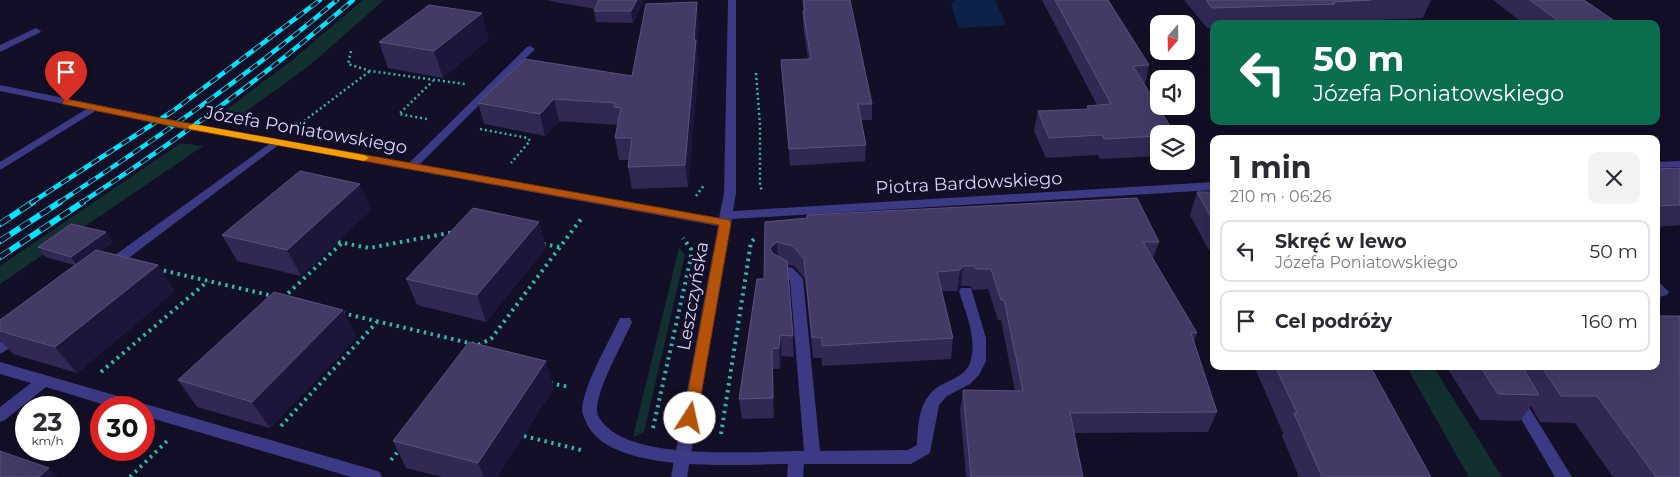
<!DOCTYPE html>
<html lang="pl">
<meta charset="utf-8">
<style>
:root{--surface:#fff;--page:#f2f2f3;--text:#2b2b33;--muted:#7c7c81;--line:#e1e1e2}
body{margin:0;font-family:Montserrat,sans-serif;background:var(--page);color:var(--text);height:100vh;display:flex;flex-direction:column;font-size:19px;white-space:nowrap}
*{box-sizing:border-box;margin:0}
p{font-size:16px;color:var(--muted)}
.icon{flex:none;width:28px;height:28px;fill:none;stroke:currentColor;stroke-width:2;stroke-linecap:round;stroke-linejoin:round}
.map{position:relative;flex:1;overflow:hidden}
.panel{position:absolute;left:1210px;top:135px;width:450px;height:235px;display:flex;flex-direction:column;background:var(--surface);border-radius:10px;box-shadow:0 5px 20px #0002}
.panel>*{flex:none}
.top-card{position:absolute;left:1210px;top:20px;width:450px;height:105px;border-radius:10px;box-shadow:0 5px 20px #0002;background:#0b6e4f;color:#fff;overflow:hidden}
.needle{width:32px;rotate:200deg}
.controls{position:absolute;left:1150px;top:15px;display:grid;gap:10px}
.controls a{display:grid;place-items:center;width:45px;height:45px;border-radius:10px;background:var(--surface);box-shadow:0 5px 20px #0002;font-size:25px}
.speed{position:absolute;left:15px;top:396px;display:flex;gap:10px;font-size:25px;font-weight:700;text-align:center}
.speed>*{display:grid;place-content:center;width:65px;height:65px;border-radius:50%;background:var(--surface);box-shadow:0 5px 20px #0002;line-height:1}
.speed small{font-size:12px;font-weight:400}
.speed .limit{border:8px solid #d22;background:#fff;color:#111}
.pin{position:absolute;display:grid;place-items:center;width:42px;height:42px;color:#fff;margin:-51px -21px;border-radius:50% 50% 50% 0;rotate:-45deg;box-shadow:0 0 5px #0007}
.pin .icon{rotate:45deg}
.me{position:absolute;width:55px;margin:-28px;rotate:10deg;stroke-linejoin:round;filter:drop-shadow(0 0 4px #0008)}
.turn{display:flex;align-items:center;gap:18px;height:105px;padding:0 20px;font-size:22px}
.turn .icon{width:65px;height:65px;stroke-width:2.5}
.turn b{display:block;font-size:35px;line-height:42px}
.round{display:grid;place-items:center;flex:none;width:52px;height:52px;border-radius:10px;background:var(--page)}
.headline{display:flex;align-items:center;justify-content:space-between;height:85px;padding:0 20px}
h1{font-size:30px;font-weight:700;line-height:38px}
ul{padding:0;list-style:none}
li{display:flex;align-items:center;gap:15px;height:62px;margin:0 10px 8px;padding:0 10px;border:2px solid var(--line);border-radius:10px}
li div{flex:1}
li b{display:block;font-size:19px}
li em{font-style:normal}
.map>svg:first-child{display:block}
.green{fill:#12302f}
.water{fill:#0c2248}
.lines{fill:none;stroke-linecap:round;stroke-linejoin:round}
.path-far1{stroke:#2fb8b0;stroke-width:2.5;stroke-dasharray:2 3;stroke-linecap:butt}
.path{stroke:#2fb8b0;stroke-width:4;stroke-dasharray:2.5 4.5;stroke-linecap:butt}
.lane{fill:#3d3a85;fill-rule:evenodd}
.street{fill:#3d3a85;fill-rule:evenodd}
.rail-far1-casing{stroke:#00e5ff;stroke-width:4.5}
.rail-casing{stroke:#00e5ff;stroke-width:6}
.rail-far1{stroke:#130f26;stroke-width:3;stroke-dasharray:9;stroke-linecap:butt}
.rail{stroke:#130f26;stroke-width:4.5;stroke-dasharray:12;stroke-linecap:butt}
.wall{fill:#312854}
.shaded-wall{fill:#1d163a}
.building{fill:#433a66;stroke:#5a527e}
.route{fill:#b45309;stroke:#753606}
.slow{fill:#f59e0b}
.labels{text-anchor:middle;dominant-baseline:central;stroke-width:5;stroke-linejoin:round;paint-order:stroke}
.street-label{font-size:18px;fill:#d9d4ff;stroke:#130f26}
</style>
<div class="map">
<svg width="1680" height="477" viewBox="0 0 1680 477">
<rect width="100%" height="100%" fill="#130f26"/>
<g class="green">
<polygon points="363,0 384,0 310,65 237,118 219,115 291,61"/>
<polygon points="181,143 203,146 0,284 0,266"/>
<polygon points="679,248 685,255 644,432 633,437"/>
<polygon points="1406,366 1433,366 1502,477 1469,477"/>
</g>
<polygon class="water" points="956,0 995,0 1006,25 961,28 958,27 951,4"/>
<g class="lines">
<g class="path-far1">
<polyline points="351,51 348,64 370,71 465,84"/>
<polyline points="756,73 760,125 760,187 763,191"/>
<polyline points="427,119 399,114 433,81"/>
<polyline points="300,124 370,71"/>
<polyline points="480,129 528,138 530,141 511,163"/>
<polyline points="696,196 704,185"/>
</g>
<g class="path">
<polyline points="338,242 369,248 454,232"/>
<polyline points="543,244 560,247"/>
<polyline points="157,269 273,296"/>
<polyline points="283,298 342,243"/>
<polyline points="342,313 478,345 491,339 581,219"/>
<polyline points="101,372 208,281"/>
<polyline points="550,383 569,387"/>
<polyline points="281,426 377,322"/>
<polyline points="653,428 691,257 691,249 683,238"/>
<polyline points="721,434 751,242 757,236"/>
<polyline points="524,436 585,451"/>
<polyline points="391,460 400,449"/>
<polyline points="130,477 167,441"/>
</g>
<g class="lane">
<polygon points="36,28 41,31 39,33 0,52 0,45"/>
<polygon points="530,46 535,49 415,169 407,169 405,167 407,165 527,47"/>
<polygon points="93,105 97,106 97,110 0,170 0,162"/>
<polygon points="276,139 280,140 282,142 280,144 114,269 104,269 103,266 104,263"/>
<path d="M779,264L793,268L803,279L820,451L908,450L917,445C918,427 918,407 931,393C943,379 967,380 971,359C977,337 965,312 959,291L961,288H971L986,338V361L979,375L970,384L947,396L939,405L930,453L911,464H804L803,477H787L788,464C738,464 612,475 587,424C585,419 582,414 582,410C584,384 607,346 618,322L620,318H630L632,322C623,343 596,390 597,411C597,417 603,423 607,427C642,461 756,451 804,451L790,280L783,274L774,271L773,268Z"/>
<polygon points="1656,282 1661,284 1669,292 1667,295 1656,298"/>
<polygon points="18,331 23,332 25,336 23,340 0,354 0,342"/>
<polygon points="0,362 374,470 380,472 382,477 351,477 144,416 144,408 115,408 46,387 5,420 0,422 0,407 31,383 0,374"/>
<polygon points="1517,394 1522,396 1572,477 1555,477 1510,400 1512,396"/>
</g>
<g class="street">
<polygon points="728,0 736,0 736,193 733,211 1214,182 1214,190 732,219 687,477 671,477 718,226 176,127 0,91 0,85 176,121 719,218 724,193"/>
<polygon points="1680,161 1680,167 1656,168 1656,162"/>
</g>
<g class="rail-far1-casing">
<g id="rail-far1">
<polyline points="31,203 173,111 320,0"/>
<path d="M58,203C155,140 249,75 337,0"/>
<path d="M81,203C176,141 267,75 353,0"/>
</g>
</g>
<g class="rail-casing">
<g id="rail">
<polyline points="0,224 33,202"/>
<polyline points="0,241 60,202"/>
<polyline points="0,257 83,202"/>
</g>
</g>
<use href="#rail-far1" class="rail-far1"/>
<use href="#rail" class="rail"/>
</g>
<g class="wall">
<polygon points="548,0 644,0 633,23 596,22 594,11 595,9 549,1"/>
<polygon points="803,0 872,104 872,120 861,120 866,145 865,161 790,166 781,60 808,59 803,26"/>
<polygon points="1042,0 1108,0 1149,65 1145,84 1144,84 1159,134 1159,156 1100,159 1098,155 1046,158 1034,131 1038,111 1087,109 1087,106 1097,105"/>
<polygon points="1184,0 1431,0 1423,18 1328,22 1327,24 1214,24 1214,28 1207,28"/>
<polygon points="1493,0 1584,0 1619,24 1524,24"/>
<polygon points="699,22 697,49 699,60 688,187 632,189 628,167 629,160 619,160 615,138 617,125 559,121 545,136 484,124 478,103 632,76"/>
<polygon points="489,39 443,78 388,68 379,42"/>
<polygon points="1278,121 1317,121 1280,123"/>
<polygon points="1680,168 1680,225 1656,227 1656,169"/>
<polygon points="1197,192 1214,192 1214,257 1211,249 1208,249 1190,215"/>
<polygon points="371,210 301,276 237,261 222,235"/>
<polygon points="539,222 546,248 486,322 417,305 406,279"/>
<polygon points="765,222 1159,242 1153,259 1197,333 1194,342 1217,412 1208,432 1074,433 1083,477 966,477 960,410 963,390 1015,391 1001,320 998,320 988,289 973,290 971,286 961,286 957,291 942,291 953,338 951,359 822,366 822,358 813,358 805,279 794,266 788,265 794,357 782,356 780,369 773,369 774,418 742,419 739,399 764,279"/>
<polygon points="113,242 101,251 158,265 175,291 77,373 13,354 0,340 0,320 74,265 45,257 38,247"/>
<polygon points="357,337 270,428 197,407 178,380"/>
<polygon points="1254,366 1370,366 1431,477 1299,477 1282,436 1283,433"/>
<polygon points="1446,366 1656,366 1680,477 1613,477 1575,423 1540,422 1531,406 1520,421 1480,420"/>
<polygon points="554,388 497,477 442,477 406,468 393,441"/>
</g>
<g class="shaded-wall">
<polygon points="637,0 644,0 633,23 631,11"/>
<polygon points="697,2 699,22 697,49 699,60 688,187 685,165"/>
<polygon points="482,13 489,39 443,78 434,51"/>
<polygon points="554,99 559,121 545,136 540,114"/>
<polygon points="360,184 371,210 301,276 287,250"/>
<polygon points="539,222 546,248 486,322 477,295"/>
<polygon points="106,232 113,242 78,267 71,257"/>
<polygon points="777,242 778,262 770,248"/>
<polygon points="158,265 175,291 77,373 55,347"/>
<polygon points="963,266 961,286 957,291 960,270"/>
<polygon points="343,310 357,337 270,428 252,402"/>
<polygon points="780,335 782,356 780,369 779,348"/>
<polygon points="772,349 773,369 774,418 773,398"/>
<polygon points="546,361 554,388 497,477 484,477 478,463"/>
<polygon points="49,468 58,477 39,477"/>
</g>
<g class="building">
<polygon points="599,0 637,0 631,11 594,11"/>
<polygon points="803,0 850,0 872,104 858,104 866,145 789,149 781,60 811,59 803,11 805,11"/>
<polygon points="1055,0 1108,0 1149,65 1133,66 1175,134 1159,134 1159,136 1104,139 1102,135 1049,138 1038,111 1089,109 1087,106 1111,104"/>
<polygon points="1206,0 1371,0 1333,2 1335,4 1212,8"/>
<polygon points="1530,0 1584,0 1619,24 1563,24"/>
<polygon points="697,2 694,40 696,40 685,165 628,167 632,138 615,138 621,108 614,107 615,103 554,99 540,114 478,103 525,59 632,76 646,4"/>
<polygon points="429,5 482,13 434,51 379,42"/>
<polygon points="1680,168 1680,205 1656,206 1656,169"/>
<polygon points="300,171 360,184 287,250 222,235"/>
<polygon points="1197,192 1214,192 1214,223"/>
<polygon points="1137,198 1159,242 1143,242 1197,333 1191,333 1217,412 1070,413 1083,477 971,477 963,390 1023,391 1004,300 1001,300 991,269 976,269 974,266 963,266 960,270 937,272 953,338 822,346 822,338 812,337 804,259 793,246 777,242 770,248 772,253 787,261 793,336 780,335 779,348 772,349 773,398 739,399 757,279 764,279 765,222 807,218 807,215"/>
<polygon points="473,208 539,222 477,295 406,279"/>
<polygon points="71,224 106,232 71,257 38,247"/>
<polygon points="96,250 158,265 55,347 0,331 0,320"/>
<polygon points="274,292 343,310 252,402 178,380"/>
<polygon points="1656,316 1680,316 1680,477 1656,477 1597,396 1561,396 1541,366 1656,366"/>
<polygon points="469,342 546,361 478,463 393,441"/>
<polygon points="1275,366 1370,366 1431,477 1322,477 1294,413 1297,413"/>
<polygon points="1480,366 1522,366 1539,395 1498,394"/>
<polygon points="0,451 49,468 39,477 0,477"/>
</g>
<polygon class="route" points="66,99 176,121 729,220 731,223 697,418 695,422 685,422 683,418 719,225 176,127 63,104 62,102"/>
<polygon class="slow" points="193,124 364,155 369,158 364,161 190,129 188,127"/>
<g class="labels">
<g class="street-label">
<text transform="translate(306 130) rotate(10)">Józefa Poniatowskiego</text>
<text transform="translate(969 183) rotate(-3)">Piotra Bardowskiego</text>
<text transform="translate(693 296) rotate(-80)">Leszczyńska</text>
</g>
</g>
</svg>
<div class="controls">
<a><svg class="needle" viewBox="-14 -14 28 28"><path d="M0-13l5 13h-10z" fill="#e53935"/><path d="M0 13l5-13h-10z" fill="#7c7c81"/></svg></a>
<a><svg class="icon" aria-label="sound" viewBox="0 0 24 24"><path d="M4 9h4l5-4v14l-5-4H4zM17 9q2 3 0 6"/></svg></a>
<a><svg class="icon" aria-label="layers" viewBox="0 0 24 24"><path d="M12 4l9 5-9 5-9-5zM3 14l9 5 9-5"/></svg></a>
</div>
<div class="speed"><div>23<small>km/h</small></div><div class="limit">30</div></div>
<div class="pin" style="left:66px;top:102px;background:#d93025"><svg class="icon" aria-label="arrive" viewBox="0 0 24 24"><path d="M6 21V4h12l-3 4 3 4H6"/></svg></div>
<svg class="me" style="left:690px;top:418px" viewBox="-20 -20 40 40"><circle r="19" fill="#fff"/><path d="M0-13L10 11 0 6-10 11z" fill="#b45309"/></svg>
<div class="top-card">
<div class="turn"><svg class="icon" aria-label="left" viewBox="0 0 24 24"><path d="M17 20v-9H6M10 6l-5 5 5 5"/></svg><div><b>50 m</b>Józefa Poniatowskiego</div></div>
</div>
<section class="panel">
<div class="headline"><div><h1>1 min</h1><p>210 m · 06:26</p></div><a class="round"><svg class="icon" aria-label="close" viewBox="0 0 24 24"><path d="M6 6l12 12M18 6L6 18"/></svg></a></div>
<ul>
<li><svg class="icon" aria-label="left" viewBox="0 0 24 24"><path d="M17 20v-9H6M10 6l-5 5 5 5"/></svg><div><b>Skręć w lewo</b><p>Józefa Poniatowskiego</p></div><em>50 m</em></li>
<li><svg class="icon" aria-label="arrive" viewBox="0 0 24 24"><path d="M6 21V4h12l-3 4 3 4H6"/></svg><div><b>Cel podróży</b></div><em>160 m</em></li>
</ul>
</section>
</div>
